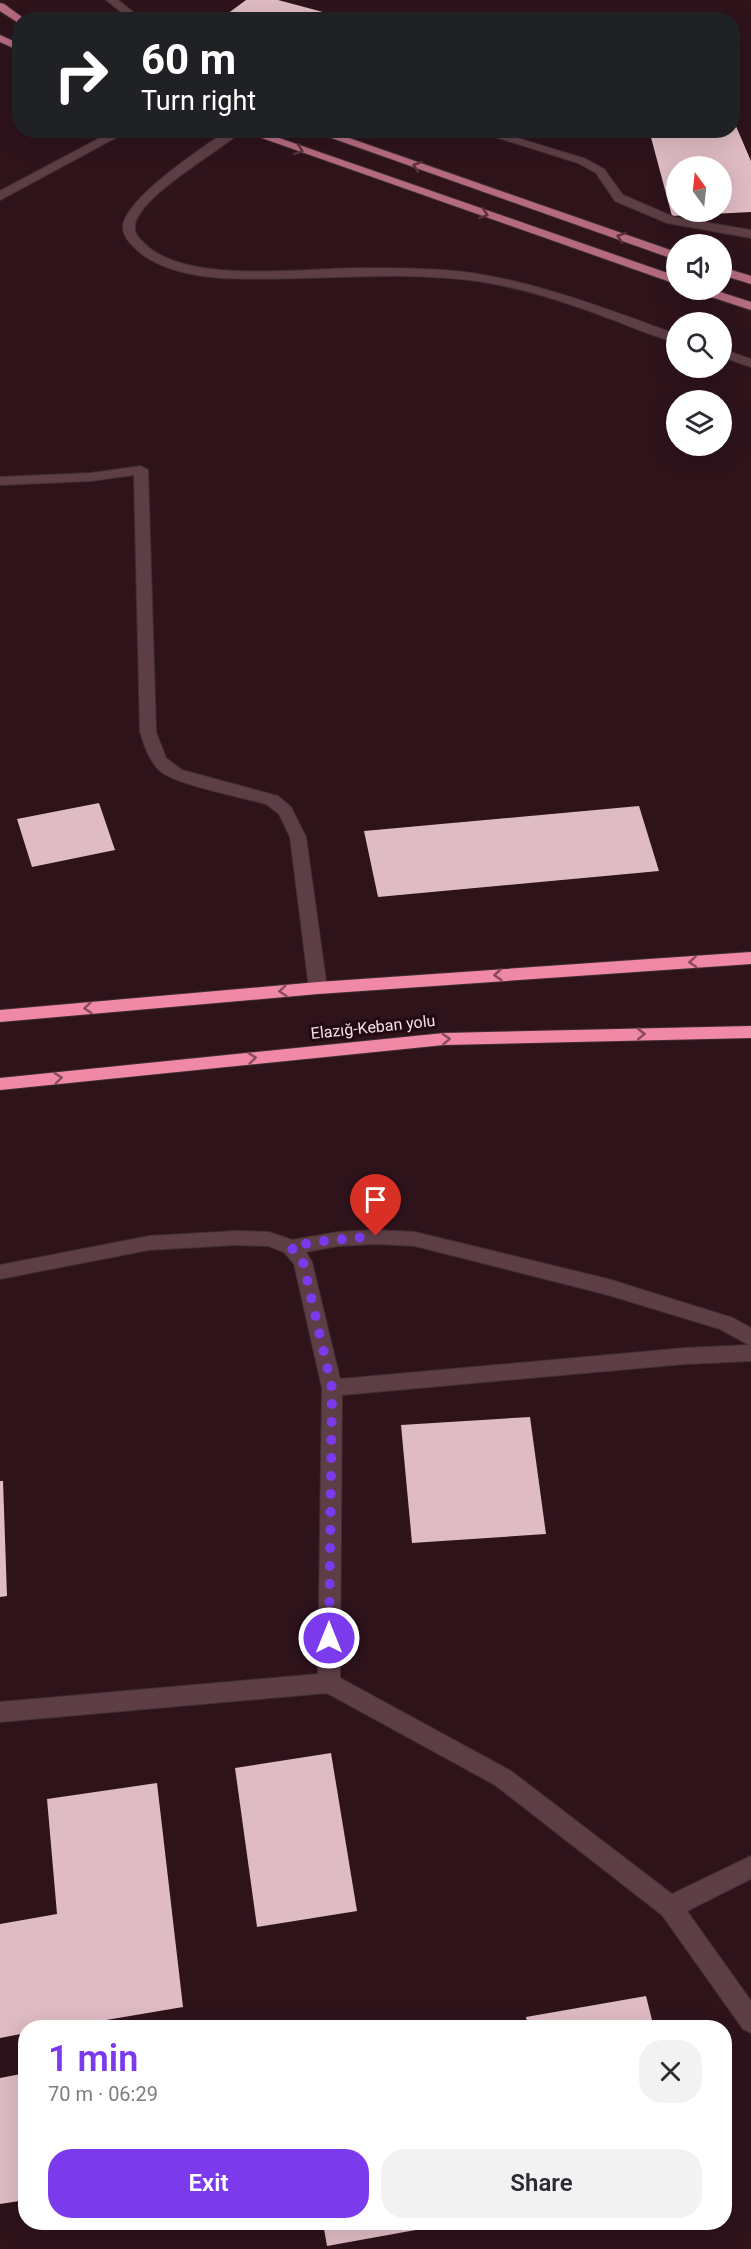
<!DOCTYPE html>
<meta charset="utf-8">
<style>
:root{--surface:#fff;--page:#f2f2f3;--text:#2b2b33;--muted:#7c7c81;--accent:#7c3aed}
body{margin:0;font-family:Roboto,sans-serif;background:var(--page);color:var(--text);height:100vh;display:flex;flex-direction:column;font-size:22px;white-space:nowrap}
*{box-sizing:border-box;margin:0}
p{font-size:20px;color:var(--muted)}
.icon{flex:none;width:33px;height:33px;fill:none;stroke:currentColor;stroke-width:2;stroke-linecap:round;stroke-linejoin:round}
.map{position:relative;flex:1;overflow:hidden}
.sheet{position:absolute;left:18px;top:2020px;width:714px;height:210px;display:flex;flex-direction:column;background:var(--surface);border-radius:24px;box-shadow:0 6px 24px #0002}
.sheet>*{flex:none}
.hud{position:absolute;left:12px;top:12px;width:728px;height:126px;border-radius:24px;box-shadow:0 6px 24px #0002;background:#202124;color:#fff;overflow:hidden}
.needle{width:39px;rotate:345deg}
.buttons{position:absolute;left:666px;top:156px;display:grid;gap:12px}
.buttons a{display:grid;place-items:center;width:66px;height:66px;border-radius:50%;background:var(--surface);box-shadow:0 6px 24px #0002;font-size:30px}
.pin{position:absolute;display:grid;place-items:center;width:51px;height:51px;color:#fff;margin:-62px -26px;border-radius:50% 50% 50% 0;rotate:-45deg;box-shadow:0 0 6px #0007}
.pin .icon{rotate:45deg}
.me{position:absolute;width:66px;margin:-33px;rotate:0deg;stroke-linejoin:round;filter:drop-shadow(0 0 4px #0008)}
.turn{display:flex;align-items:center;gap:21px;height:126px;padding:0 30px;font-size:27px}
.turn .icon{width:78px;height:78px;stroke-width:2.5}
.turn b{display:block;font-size:42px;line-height:51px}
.round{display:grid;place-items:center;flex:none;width:63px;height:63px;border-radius:24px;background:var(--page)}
.summary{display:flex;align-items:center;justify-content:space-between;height:102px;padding:0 30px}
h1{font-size:36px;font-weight:600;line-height:45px;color:var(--accent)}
.primary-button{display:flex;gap:12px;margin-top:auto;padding:12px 30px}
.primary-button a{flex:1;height:69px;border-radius:24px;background:var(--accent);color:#fff;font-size:24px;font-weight:600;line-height:69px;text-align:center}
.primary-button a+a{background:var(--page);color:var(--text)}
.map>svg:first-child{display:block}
.building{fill:#dfbbc3;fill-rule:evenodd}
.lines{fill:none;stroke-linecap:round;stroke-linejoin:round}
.minor-casing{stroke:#412e32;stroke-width:2}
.major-casing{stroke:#412e32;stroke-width:2}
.highway-casing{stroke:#412e32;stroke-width:2}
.minor{fill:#5e3e46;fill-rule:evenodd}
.major{fill:#b56b7f;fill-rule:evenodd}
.highway{fill:#ef89a5;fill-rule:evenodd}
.oneway{stroke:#5e303e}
.oneway2{stroke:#8a495c}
.route{stroke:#7c3aed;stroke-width:10;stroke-dasharray:0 18}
.labels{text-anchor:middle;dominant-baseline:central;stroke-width:6;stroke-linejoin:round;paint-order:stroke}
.street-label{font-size:16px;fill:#f4e0e4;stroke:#240912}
</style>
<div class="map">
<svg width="751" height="2249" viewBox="0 0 751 2249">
<rect width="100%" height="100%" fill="#2e131b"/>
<g class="building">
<polygon points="246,0 278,0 353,20 219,20"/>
<path d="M732,117L751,161V212L672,216L649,130H732ZM676,166H722V212H676Z"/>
<polygon points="99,803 115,850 32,867 17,819"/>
<polygon points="639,806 659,871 378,897 364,831"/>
<polygon points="530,1417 546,1534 412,1543 401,1425"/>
<polygon points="0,1481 3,1481 7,1596 0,1597"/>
<polygon points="331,1753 357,1911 257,1927 235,1768"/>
<polygon points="157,1783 183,2007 59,2028 26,2028 26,2033 0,2038 0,1924 57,1914 47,1799"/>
<polygon points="646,1996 654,2028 528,2028 526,2017"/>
<polygon points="26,2073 26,2200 0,2204 0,2078"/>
<polygon points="323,2223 449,2223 449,2224 327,2246"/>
</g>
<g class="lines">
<g class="minor-casing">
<g id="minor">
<polygon points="106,0 118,0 143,20 131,20"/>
<polygon points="115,130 130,130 0,200 0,191"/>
<path d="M229,130H243C224,149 130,200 135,230C136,236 141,240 145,244C187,285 306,268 362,268C399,268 436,268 472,273C543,284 609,310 676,334V342C654,337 630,326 608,318C563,301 517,286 469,280C386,270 303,282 220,278C194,276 164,270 143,255C134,248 122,237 123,226C126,198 205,145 229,130Z"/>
<polygon points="473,130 492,130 586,159 604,169 623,195 674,217 751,230 751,238 667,223 615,201 596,173 578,163"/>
<polygon points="722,349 751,359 751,367 722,357"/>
<path d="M141,466L148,470L156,732L166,758L182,770L278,796L291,807L306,837L327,988L324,992H312L309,988L290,837L279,814L266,804C242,797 175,785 159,770C149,760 144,745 140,732L134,475L91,481L0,485V477L91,473Z"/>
<path d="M376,1230L415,1232L608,1279L733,1318L751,1328V1361L685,1364L342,1395L340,1678L511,1771L672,1894L751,1856V1879L687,1911L751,2001V2033L743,2029L662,1915L495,1785L327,1693L0,1722V1702L318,1674L322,1388L294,1264L284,1252L268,1246L236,1245L149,1250L0,1279V1265L149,1236L236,1231L269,1232L292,1240L338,1232ZM376,1244L415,1246L608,1295L720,1329L749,1345L685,1348L340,1379L312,1262L306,1252L338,1246Z"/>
</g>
</g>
<g class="major-casing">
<g id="major">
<polygon points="0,3 4,4 26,20 20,20 20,23 17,22 0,11"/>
<polygon points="0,35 20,44 20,51 0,42"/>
<polygon points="239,130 256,130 676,276 676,284"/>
<polygon points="309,130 326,130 676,252 676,260"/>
<polygon points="722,267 751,276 751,284 722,275"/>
<polygon points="697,290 714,290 751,302 751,310 699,293"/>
</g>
</g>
<g class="highway-casing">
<g id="highway">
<polygon points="751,952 751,964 318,994 0,1022 0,1010 318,982"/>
<polygon points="751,1026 751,1038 444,1045 0,1090 0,1078 444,1033"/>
</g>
</g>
<use href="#minor" class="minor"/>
<use href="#major" class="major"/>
<use href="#highway" class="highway"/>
</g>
<defs><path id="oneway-chevron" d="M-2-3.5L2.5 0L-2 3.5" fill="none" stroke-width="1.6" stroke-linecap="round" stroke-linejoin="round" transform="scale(1.5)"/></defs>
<g class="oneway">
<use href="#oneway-chevron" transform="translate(299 150) rotate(19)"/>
<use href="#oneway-chevron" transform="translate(417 166) rotate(-161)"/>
<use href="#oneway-chevron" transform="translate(484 214) rotate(19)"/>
<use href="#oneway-chevron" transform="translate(621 237) rotate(-161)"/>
</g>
<g class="oneway2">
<use href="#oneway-chevron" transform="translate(693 962) rotate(176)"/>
<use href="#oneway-chevron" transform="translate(498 975) rotate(176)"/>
<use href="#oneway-chevron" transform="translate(283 991) rotate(175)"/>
<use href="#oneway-chevron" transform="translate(88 1008) rotate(175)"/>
<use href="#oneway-chevron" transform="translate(641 1034) rotate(-1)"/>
<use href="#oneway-chevron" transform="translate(446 1039) rotate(-3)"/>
<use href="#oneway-chevron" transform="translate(252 1058) rotate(-6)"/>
<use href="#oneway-chevron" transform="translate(58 1078) rotate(-6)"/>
</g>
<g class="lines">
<polyline class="route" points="329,1638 332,1388 303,1262 291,1247 314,1242 376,1236"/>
</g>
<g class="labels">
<g class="street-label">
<text transform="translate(373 1027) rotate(-6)">Elazığ-Keban yolu</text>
</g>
</g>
</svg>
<div class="buttons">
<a><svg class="needle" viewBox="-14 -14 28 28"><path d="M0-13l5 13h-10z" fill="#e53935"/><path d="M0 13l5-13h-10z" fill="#7c7c81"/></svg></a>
<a><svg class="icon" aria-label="sound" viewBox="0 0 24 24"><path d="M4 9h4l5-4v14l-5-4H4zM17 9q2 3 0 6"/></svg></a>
<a><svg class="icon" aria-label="search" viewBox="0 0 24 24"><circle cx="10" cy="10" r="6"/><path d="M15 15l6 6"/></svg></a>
<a><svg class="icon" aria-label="layers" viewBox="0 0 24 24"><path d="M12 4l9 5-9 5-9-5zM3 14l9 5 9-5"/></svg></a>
</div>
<div class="pin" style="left:376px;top:1236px;background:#d93025"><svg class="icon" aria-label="arrive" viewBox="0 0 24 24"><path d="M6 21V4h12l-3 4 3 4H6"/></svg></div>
<svg class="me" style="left:329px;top:1638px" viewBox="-20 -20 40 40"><circle r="17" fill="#7c3aed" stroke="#fff" stroke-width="3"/><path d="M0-11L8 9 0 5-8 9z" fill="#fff"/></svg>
<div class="hud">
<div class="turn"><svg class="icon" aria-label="right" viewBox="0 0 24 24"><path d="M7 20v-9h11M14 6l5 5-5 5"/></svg><div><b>60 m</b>Turn right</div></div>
</div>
<section class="sheet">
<div class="summary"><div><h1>1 min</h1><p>70 m · 06:29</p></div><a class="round"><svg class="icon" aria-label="close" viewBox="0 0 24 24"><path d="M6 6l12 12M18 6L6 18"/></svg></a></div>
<div class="primary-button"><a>Exit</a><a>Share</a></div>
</section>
</div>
